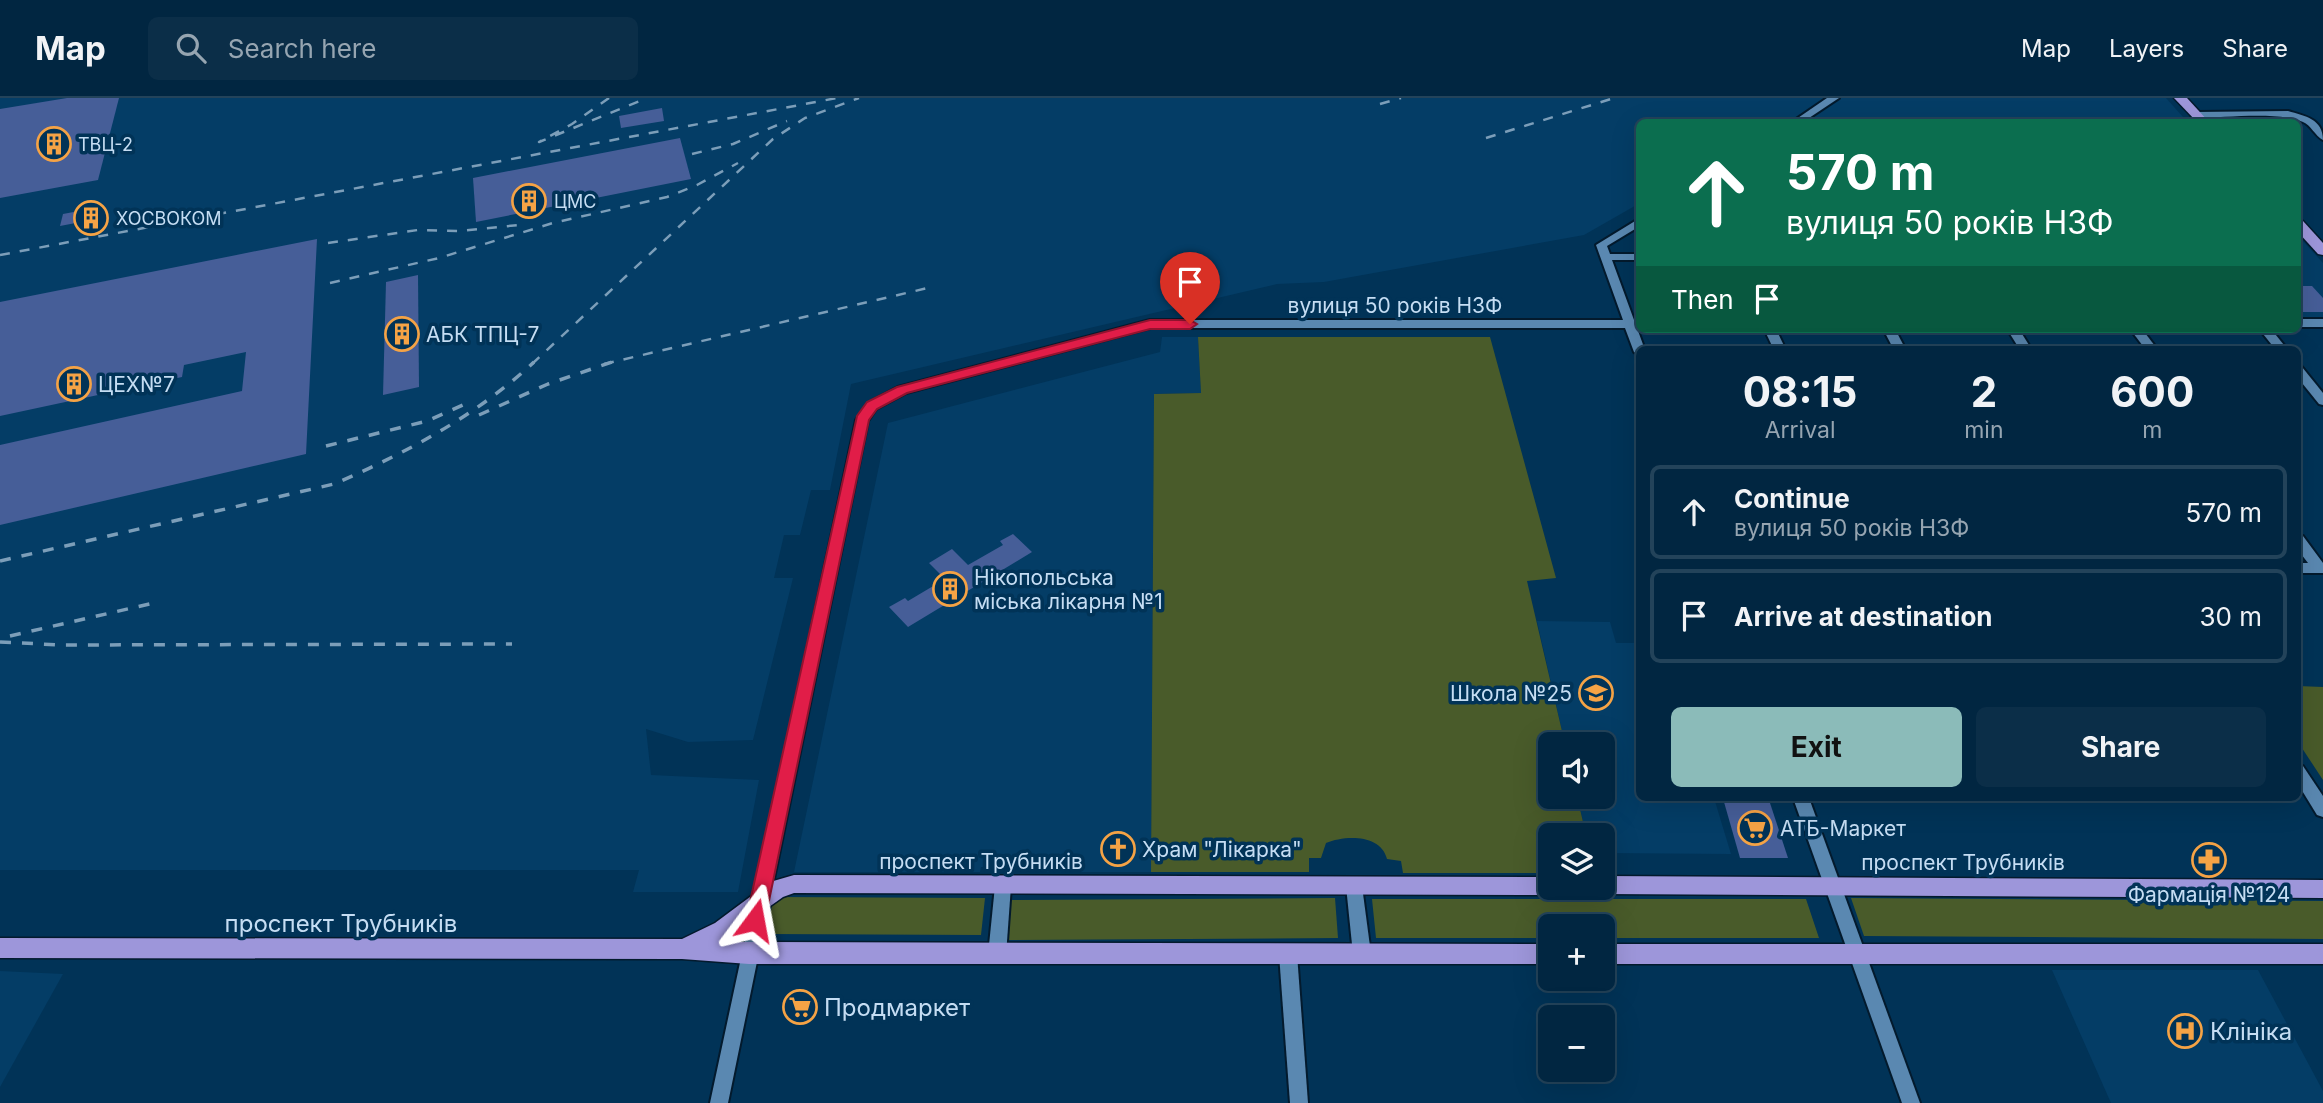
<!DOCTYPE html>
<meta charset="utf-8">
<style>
:root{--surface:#012641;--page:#0b2e48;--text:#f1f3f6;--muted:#96a5b1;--line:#23435a;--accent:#8bbbb9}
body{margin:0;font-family:Inter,sans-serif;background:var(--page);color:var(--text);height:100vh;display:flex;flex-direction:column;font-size:26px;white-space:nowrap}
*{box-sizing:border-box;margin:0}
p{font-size:23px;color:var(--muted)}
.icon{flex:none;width:38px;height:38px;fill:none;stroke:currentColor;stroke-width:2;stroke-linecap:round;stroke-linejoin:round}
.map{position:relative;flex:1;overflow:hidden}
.panel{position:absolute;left:1636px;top:248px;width:665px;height:455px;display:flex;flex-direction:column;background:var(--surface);border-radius:10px;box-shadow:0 7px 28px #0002,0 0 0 2px var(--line)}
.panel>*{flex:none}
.banner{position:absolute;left:1636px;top:21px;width:665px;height:214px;border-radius:10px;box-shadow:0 7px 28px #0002,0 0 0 2px var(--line);background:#0b6e4f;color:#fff;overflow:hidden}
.controls{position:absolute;left:1538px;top:634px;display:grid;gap:14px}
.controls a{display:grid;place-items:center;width:77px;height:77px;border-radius:10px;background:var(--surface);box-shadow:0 7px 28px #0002,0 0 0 2px var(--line);font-size:35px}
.pin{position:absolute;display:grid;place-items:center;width:60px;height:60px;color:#fff;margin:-72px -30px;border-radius:50% 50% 50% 0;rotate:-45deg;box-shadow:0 0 7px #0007}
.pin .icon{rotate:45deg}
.me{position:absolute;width:77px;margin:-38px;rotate:13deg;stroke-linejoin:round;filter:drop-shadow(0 0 5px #0008)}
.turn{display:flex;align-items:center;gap:24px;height:147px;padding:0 35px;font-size:32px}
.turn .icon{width:91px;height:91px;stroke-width:2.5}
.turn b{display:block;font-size:49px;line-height:60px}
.then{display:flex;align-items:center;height:66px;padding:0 35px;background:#0003;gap:14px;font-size:26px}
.eta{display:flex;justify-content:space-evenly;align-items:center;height:119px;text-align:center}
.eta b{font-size:42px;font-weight:700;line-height:49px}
.action{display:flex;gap:14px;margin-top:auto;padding:14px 35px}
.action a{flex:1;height:80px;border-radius:10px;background:var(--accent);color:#111;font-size:28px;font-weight:700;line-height:80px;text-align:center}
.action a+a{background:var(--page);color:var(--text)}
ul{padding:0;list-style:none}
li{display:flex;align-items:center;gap:21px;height:94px;margin:0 14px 10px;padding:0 21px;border:4px solid var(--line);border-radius:10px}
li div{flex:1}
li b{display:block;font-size:26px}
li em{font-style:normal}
header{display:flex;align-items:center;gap:42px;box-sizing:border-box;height:98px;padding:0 35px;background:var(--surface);border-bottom:2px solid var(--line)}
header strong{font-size:33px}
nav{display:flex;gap:38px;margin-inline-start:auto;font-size:24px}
.search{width:490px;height:63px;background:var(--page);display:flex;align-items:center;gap:18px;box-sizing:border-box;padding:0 24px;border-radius:10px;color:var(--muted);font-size:26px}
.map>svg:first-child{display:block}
.built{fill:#043d66}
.green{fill:#495b2a}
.building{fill:#465e98}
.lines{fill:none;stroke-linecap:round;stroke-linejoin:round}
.minor-casing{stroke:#031a2d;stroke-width:4}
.major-casing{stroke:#031a2d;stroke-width:3}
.minor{fill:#5a88b1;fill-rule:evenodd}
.major{fill:#9d96da;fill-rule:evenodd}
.rail-far1{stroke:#7c9eb9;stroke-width:2.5;stroke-dasharray:10 10;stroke-linecap:butt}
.rail{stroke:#7c9eb9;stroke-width:3.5;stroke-dasharray:11 11;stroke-linecap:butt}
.route{fill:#e11d48;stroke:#92132f;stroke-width:2}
.labels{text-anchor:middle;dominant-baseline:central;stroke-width:7;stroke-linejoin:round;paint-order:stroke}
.far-poi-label{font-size:18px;fill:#c5ddf3;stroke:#013357;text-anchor:start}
.street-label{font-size:21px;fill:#c5ddf3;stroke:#013357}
.poi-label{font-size:21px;fill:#c5ddf3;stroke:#013357;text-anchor:start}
.near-street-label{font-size:24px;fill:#c5ddf3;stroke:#013357}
.near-poi-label{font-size:24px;fill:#c5ddf3;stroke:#013357;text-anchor:start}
</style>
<header>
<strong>Map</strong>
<div class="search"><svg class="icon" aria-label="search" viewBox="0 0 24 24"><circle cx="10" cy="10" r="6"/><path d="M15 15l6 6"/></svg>Search here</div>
<nav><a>Map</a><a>Layers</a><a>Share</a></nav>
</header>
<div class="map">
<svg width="2323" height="1005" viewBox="0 0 2323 1005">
<rect width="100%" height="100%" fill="#013357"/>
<g class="built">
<polygon points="0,0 2166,0 2183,19 2146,19 2150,24 1640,24 1640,105 1584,137 1324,184 1277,186 851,286 830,392 811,392 800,437 784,437 774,480 793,480 753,642 688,644 646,631 651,677 759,682 738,794 633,794 639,772 0,772"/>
<polygon points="2298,138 2323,165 2323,223 2298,223"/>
<polygon points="1162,239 1198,239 1201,295 1154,296 1151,774 1041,774 1040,769 981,769 980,774 794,774 888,325 1160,254"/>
<polygon points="1537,523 1610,524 1616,545 1640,545 1640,700 1714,700 1731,756 1603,755 1603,737 1586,737 1577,698 1603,698 1603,646 1565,646"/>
<polygon points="2052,872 2258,872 2323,993 2323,1005 2111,1005"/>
<polygon points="0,873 63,876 0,989"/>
</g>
<g class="green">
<path d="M1198,239H1490L1556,480L1527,483L1565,646H1550V698H1577L1586,737H1550V775H1403L1401,763L1387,761C1381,736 1345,737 1326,745L1321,760H1309V774H1151L1154,296L1201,295Z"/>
<polygon points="2298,588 2323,589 2323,682 2298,644"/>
<polygon points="774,799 985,800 981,837 766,836"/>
<polygon points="1335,800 1338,840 1005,842 1008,802"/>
<polygon points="1851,800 2323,803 2323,841 1864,838"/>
<polygon points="1372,801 1806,801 1819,840 1603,840 1603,828 1550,828 1550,840 1376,840"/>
</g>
<g class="building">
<polygon points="67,0 119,0 98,82 0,100 0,11"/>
<polygon points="662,10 664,23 621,30 619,18"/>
<polygon points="680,40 691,81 476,124 473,80"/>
<polygon points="84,112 81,124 60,128 63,116"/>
<polygon points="317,141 306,356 0,427 0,347 242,293 246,254 184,267 182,279 0,318 0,204"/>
<polygon points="418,177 419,289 383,297 386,184"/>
<polygon points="2298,188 2312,188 2323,200 2323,214 2298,214"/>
<polygon points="1013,436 1032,454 908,529 889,509 905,500 908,503 945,481 929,465 952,451 968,467 1003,447 1000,443"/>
<polygon points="1724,704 1770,705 1788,760 1740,760"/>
</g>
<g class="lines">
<g class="minor-casing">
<g id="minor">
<polygon points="1827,0 1839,0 1803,24 1792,24"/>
<path d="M2288,13C2305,18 2323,21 2323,42C2315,38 2311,27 2303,24C2277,13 2225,20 2196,20L2191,17L2196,14Z"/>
<polygon points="1640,120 1640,128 1607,148 1610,156 1640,156 1640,162 1612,162 1634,222 1640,222 1640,230 1637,230 1645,252 1640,252 1640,258 1634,254 1625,230 1150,230 906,295 876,311 868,323 728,1005 710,1005 856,322 868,305 898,289 1150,222 1623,222 1596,147"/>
<rect x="2298" y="221" width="25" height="8"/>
<polygon points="1764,231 1776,231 1786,252 1774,252"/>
<polygon points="1883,231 1895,231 1906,252 1894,252"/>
<polygon points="2007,231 2019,231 2032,252 2020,252"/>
<polygon points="2130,231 2142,231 2158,252 2146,252"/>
<polygon points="2259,231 2271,231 2288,252 2276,252"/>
<polygon points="2298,268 2302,269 2323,295 2323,307 2319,306 2298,280"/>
<polygon points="2298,437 2303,438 2323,465 2323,475 2298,475 2298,465 2308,465 2298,452"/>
<polygon points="2298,666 2303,668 2323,698 2323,719 2317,717 2298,686"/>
<polygon points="1793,700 1809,700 1920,1005 1902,1005"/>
<polygon points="1003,780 1009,783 1011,788 1006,857 1003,863 997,865 991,863 988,857 995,788 997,783"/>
<polygon points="1354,780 1360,783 1362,788 1371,856 1368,862 1362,864 1356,862 1353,856 1346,788 1348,783"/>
<polygon points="1288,848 1294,850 1297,856 1308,1005 1290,1005 1279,856 1282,850"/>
</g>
</g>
<g class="major-casing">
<g id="major">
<polygon points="2174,0 2187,0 2209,24 2197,24"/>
<polygon points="2298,122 2303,123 2323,145 2323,157 2318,156 2298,134"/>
<polygon points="794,777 1550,779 1550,789 1560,789 1557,795 1550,797 794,795 783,799 720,844 1550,846 1550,866 749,866 682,861 0,860 0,840 682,841 715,825 770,784"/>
<polygon points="1603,778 2323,782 2323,800 1603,796 1596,794 1594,789 1603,789"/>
<rect x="1603" y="846" width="720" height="20"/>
</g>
</g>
<use href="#minor" class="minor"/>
<use href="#major" class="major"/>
<g class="rail-far1">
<polyline points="609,0 572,26 539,44 647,0"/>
<polyline points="1380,6 1401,0"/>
<polyline points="1486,40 1614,0"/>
<polyline points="692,56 733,46 787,23"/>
<polyline points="328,145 418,132 459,133 519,127"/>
<polyline points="0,157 837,0"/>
<polyline points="330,185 439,160 553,125 667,99 697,87 738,65"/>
<polyline points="532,266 773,41 805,20 859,0"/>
<polyline points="604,266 932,189"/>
</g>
<g class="rail">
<polyline points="479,317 548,286 612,264"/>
<polyline points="326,348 427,323 472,303"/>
<path d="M0,463L334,386C406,355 476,318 534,264"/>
<polyline points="10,538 158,504"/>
<polyline points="0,544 61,547 512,546"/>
</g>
</g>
<polygon class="route" points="1150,222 1190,222 1197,226 1190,231 1150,231 907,295 877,311 869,322 765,822 762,829 755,831 748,829 746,822 857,318 867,304 897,289"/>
<defs>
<g id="building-ring" transform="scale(1.75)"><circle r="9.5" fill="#013357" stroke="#f5a345" stroke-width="1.5"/><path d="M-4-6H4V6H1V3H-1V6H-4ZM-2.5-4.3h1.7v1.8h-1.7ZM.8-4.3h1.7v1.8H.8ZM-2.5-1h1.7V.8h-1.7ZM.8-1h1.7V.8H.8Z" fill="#f5a345"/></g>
<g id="school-ring" transform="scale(1.75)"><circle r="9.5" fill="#013357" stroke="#f5a345" stroke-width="1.5"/><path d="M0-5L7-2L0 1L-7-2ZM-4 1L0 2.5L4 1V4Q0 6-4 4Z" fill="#f5a345"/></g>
<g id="supermarket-ring" transform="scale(1.75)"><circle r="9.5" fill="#013357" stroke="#f5a345" stroke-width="1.5"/><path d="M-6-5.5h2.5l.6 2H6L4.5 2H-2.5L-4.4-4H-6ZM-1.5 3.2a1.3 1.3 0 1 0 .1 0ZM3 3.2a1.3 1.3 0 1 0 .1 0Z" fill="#f5a345"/></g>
<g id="church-ring" transform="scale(1.75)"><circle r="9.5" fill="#013357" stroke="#f5a345" stroke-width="1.5"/><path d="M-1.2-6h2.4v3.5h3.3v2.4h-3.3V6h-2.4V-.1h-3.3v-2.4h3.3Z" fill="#f5a345"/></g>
<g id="pharmacy-ring" transform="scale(1.75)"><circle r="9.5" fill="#013357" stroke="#f5a345" stroke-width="1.5"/><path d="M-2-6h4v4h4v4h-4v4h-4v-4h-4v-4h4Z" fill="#f5a345"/></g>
<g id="hospital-ring" transform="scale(1.75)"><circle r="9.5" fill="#013357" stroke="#f5a345" stroke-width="1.5"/><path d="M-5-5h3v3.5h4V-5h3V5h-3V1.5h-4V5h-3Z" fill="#f5a345"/></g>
</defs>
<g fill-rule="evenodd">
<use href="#building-ring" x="54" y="46"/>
<use href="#building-ring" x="529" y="103"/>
<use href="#building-ring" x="91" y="120"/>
<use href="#building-ring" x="402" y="236"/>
<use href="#building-ring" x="74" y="286"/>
<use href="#building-ring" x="950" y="491"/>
<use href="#school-ring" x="1596" y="595"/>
<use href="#supermarket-ring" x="1755" y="730"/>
<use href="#church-ring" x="1118" y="751"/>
<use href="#pharmacy-ring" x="2209" y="762"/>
<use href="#supermarket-ring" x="800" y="909"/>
<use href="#hospital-ring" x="2185" y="933"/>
</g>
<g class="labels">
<g class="far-poi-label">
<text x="78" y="46">ТВЦ-2</text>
<text x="554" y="103">ЦМС</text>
<text x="116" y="120">ХОСВОКОМ</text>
</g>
<g class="street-label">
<text x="1395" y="207">вулиця 50 років НЗФ</text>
<text x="981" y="763">проспект Трубників</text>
<text x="1963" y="764">проспект Трубників</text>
</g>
<g class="poi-label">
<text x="426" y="236">АБК ТПЦ-7</text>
<text x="98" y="286">ЦЕХ№7</text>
<text x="974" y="479">Нікопольська<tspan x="974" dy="24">міська лікарня №1</tspan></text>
<text x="1572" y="595" text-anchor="end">Школа №25</text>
<text x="1780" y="730">АТБ-Маркет</text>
<text x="1142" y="751">Храм "Лікарка"</text>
<text x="2209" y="796" text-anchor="middle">Фармація №124</text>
</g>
<g class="near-street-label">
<text x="341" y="825">проспект Трубників</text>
</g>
<g class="near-poi-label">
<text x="824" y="909">Продмаркет</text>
<text x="2210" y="933">Клініка</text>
</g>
</g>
</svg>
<div class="controls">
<a><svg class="icon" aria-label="sound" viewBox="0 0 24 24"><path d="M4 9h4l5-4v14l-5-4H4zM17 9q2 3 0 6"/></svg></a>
<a><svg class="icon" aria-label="layers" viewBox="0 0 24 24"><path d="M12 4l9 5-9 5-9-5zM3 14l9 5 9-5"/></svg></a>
<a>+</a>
<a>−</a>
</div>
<div class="pin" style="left:1190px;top:226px;background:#d93025"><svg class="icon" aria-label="arrive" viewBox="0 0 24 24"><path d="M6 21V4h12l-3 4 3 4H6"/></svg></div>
<svg class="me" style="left:755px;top:822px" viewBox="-20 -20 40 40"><path d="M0-17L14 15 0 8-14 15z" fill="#e11d48" stroke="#fff" stroke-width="4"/></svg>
<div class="banner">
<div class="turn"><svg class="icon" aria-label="ahead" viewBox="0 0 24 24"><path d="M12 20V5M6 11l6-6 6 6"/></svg><div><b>570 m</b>вулиця 50 років НЗФ</div></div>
<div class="then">Then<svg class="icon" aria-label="arrive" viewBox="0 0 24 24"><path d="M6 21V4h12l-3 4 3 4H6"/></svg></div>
</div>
<section class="panel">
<div class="eta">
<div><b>08:15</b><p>Arrival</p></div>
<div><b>2</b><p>min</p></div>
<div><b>600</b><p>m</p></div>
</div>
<ul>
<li><svg class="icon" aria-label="ahead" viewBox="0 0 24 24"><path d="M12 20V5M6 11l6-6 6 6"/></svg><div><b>Continue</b><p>вулиця 50 років НЗФ</p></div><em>570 m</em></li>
<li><svg class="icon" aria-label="arrive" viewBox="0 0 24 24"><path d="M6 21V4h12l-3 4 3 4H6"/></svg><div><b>Arrive at destination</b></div><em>30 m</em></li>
</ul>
<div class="action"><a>Exit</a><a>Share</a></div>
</section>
</div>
